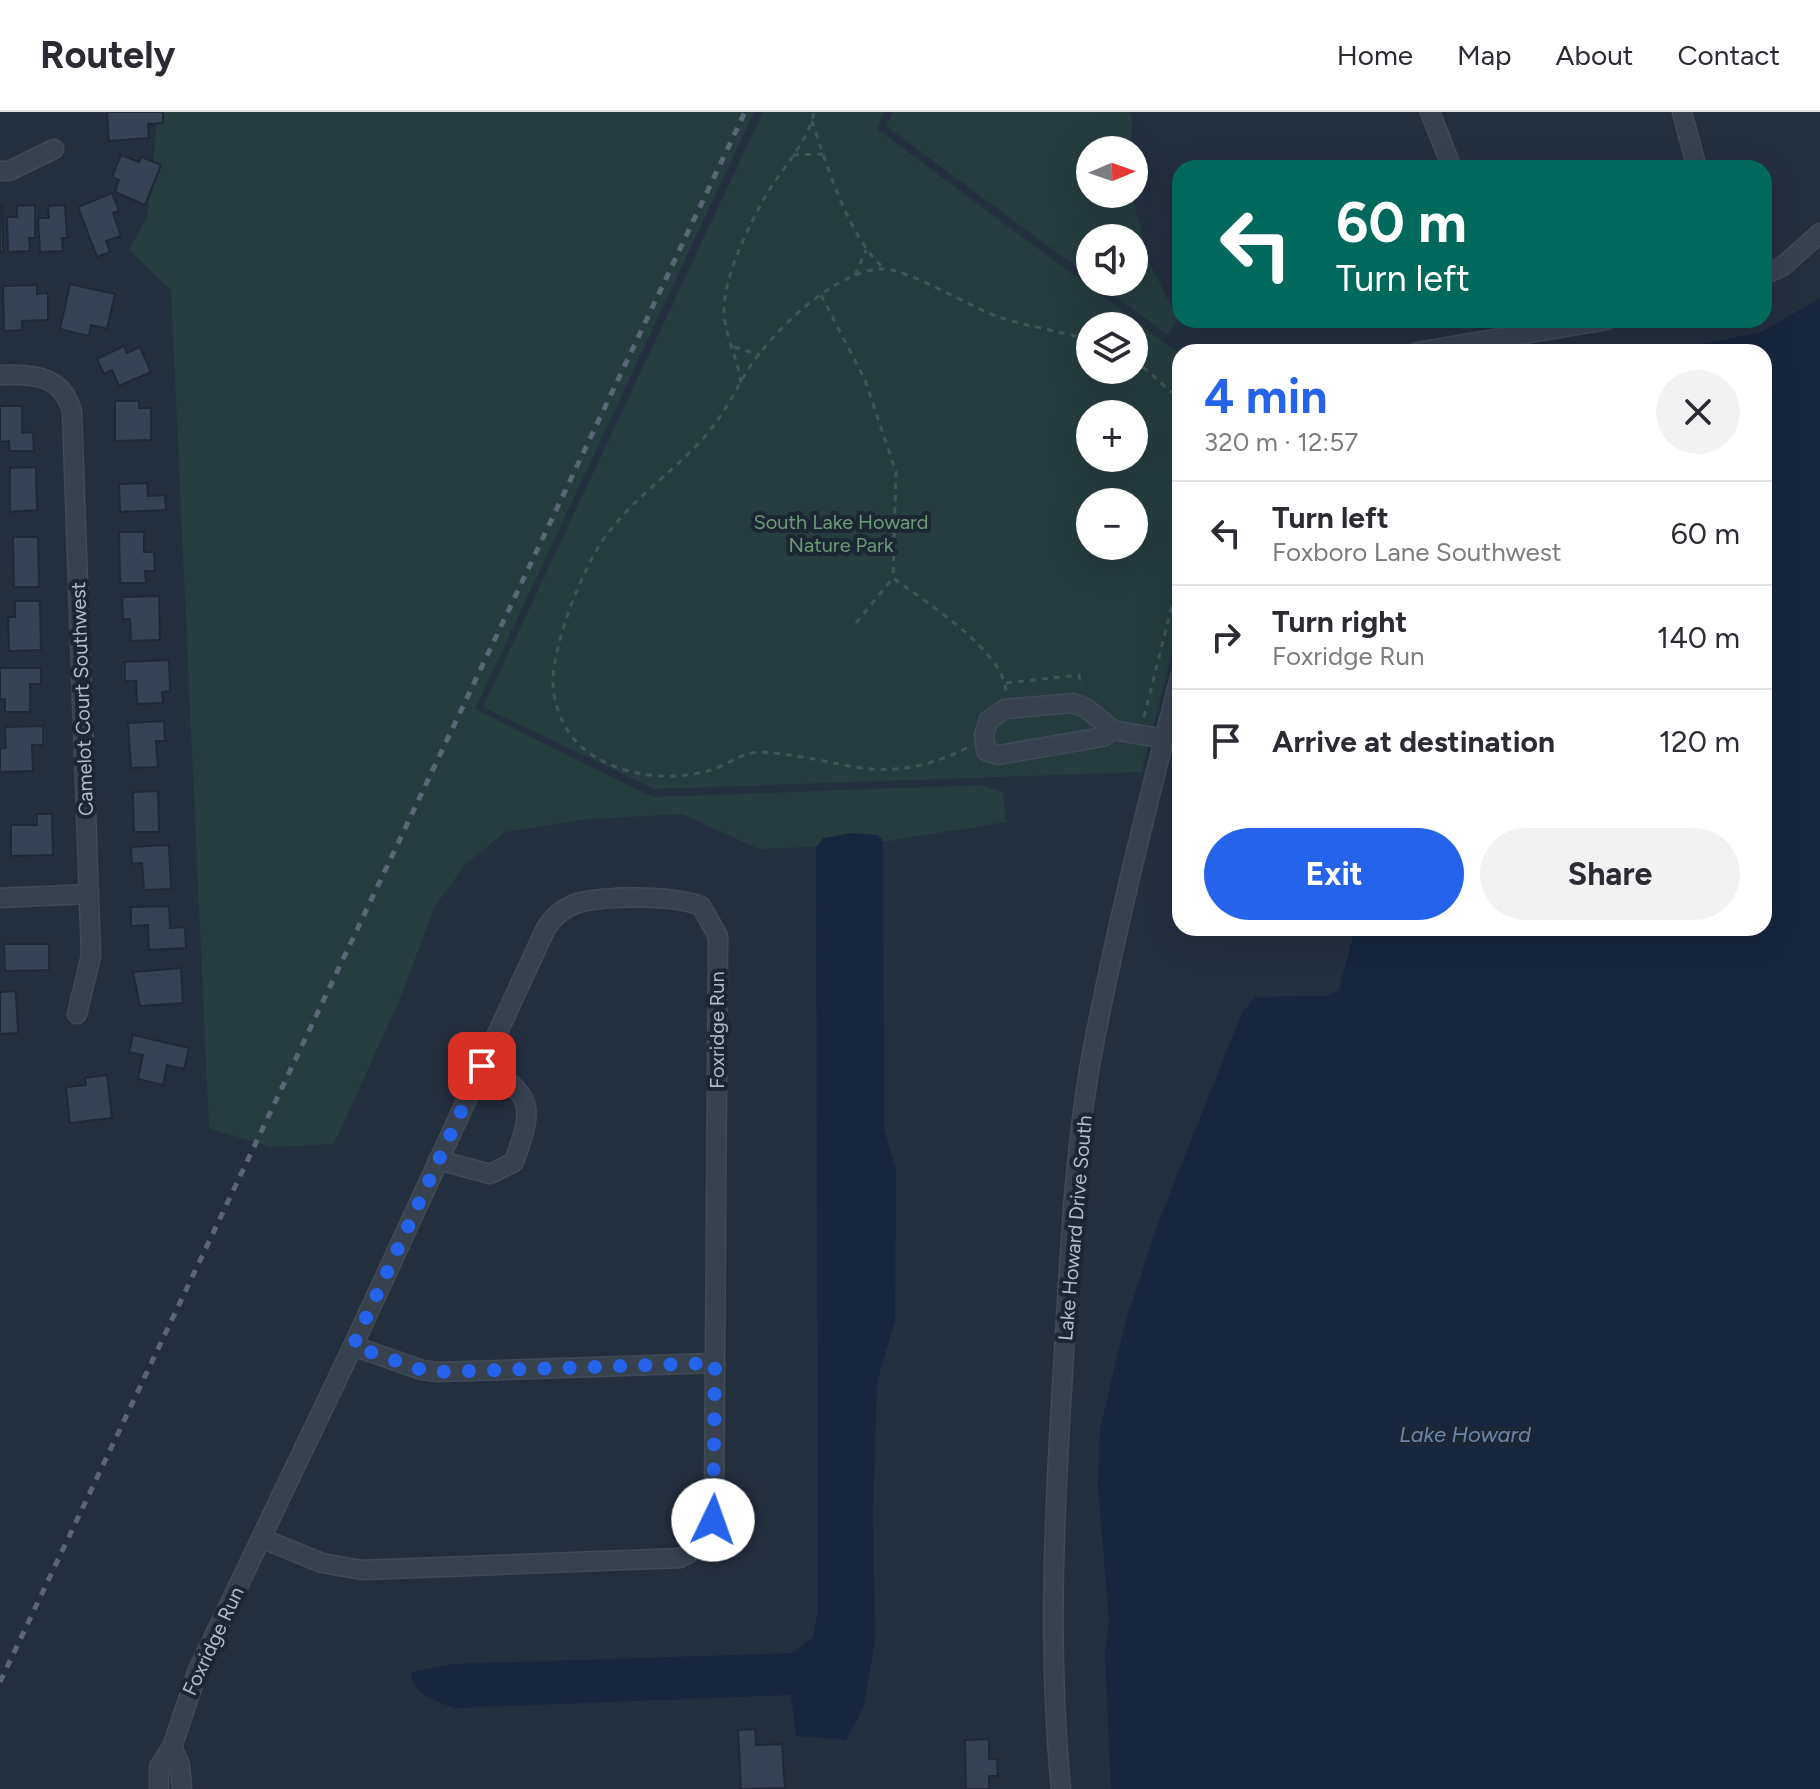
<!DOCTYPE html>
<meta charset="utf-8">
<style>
:root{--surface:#fff;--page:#f2f2f3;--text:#2b2b33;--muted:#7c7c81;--line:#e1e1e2;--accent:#2563eb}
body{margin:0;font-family:Figtree,sans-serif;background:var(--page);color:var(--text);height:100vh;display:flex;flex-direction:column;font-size:30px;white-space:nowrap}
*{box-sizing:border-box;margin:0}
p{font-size:26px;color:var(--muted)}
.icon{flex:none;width:44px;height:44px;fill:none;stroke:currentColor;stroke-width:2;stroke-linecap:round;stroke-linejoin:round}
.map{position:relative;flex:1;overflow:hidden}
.panel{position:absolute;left:1172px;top:232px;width:600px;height:592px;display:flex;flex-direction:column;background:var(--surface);border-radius:24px;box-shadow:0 8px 32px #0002}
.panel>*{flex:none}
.banner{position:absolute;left:1172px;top:48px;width:600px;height:168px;border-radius:24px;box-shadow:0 8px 32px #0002;background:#00695c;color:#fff;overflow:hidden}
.needle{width:52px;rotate:88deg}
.buttons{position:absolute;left:1076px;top:24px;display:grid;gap:16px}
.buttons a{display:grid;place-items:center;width:72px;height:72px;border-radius:50%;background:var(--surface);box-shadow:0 8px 32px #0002;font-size:40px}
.pin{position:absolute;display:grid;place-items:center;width:68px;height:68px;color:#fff;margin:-34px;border-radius:16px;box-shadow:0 4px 12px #0006}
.me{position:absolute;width:88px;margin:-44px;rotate:3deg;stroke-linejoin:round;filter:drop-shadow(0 0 6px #0008)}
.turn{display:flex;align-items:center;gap:28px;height:168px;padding:0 32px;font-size:36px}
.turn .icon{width:104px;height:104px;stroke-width:2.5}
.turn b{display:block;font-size:56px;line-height:68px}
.round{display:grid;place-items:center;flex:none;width:84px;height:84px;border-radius:42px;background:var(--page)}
.summary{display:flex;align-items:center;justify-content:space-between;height:136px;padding:0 32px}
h1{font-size:48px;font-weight:700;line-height:60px;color:var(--accent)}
.cta{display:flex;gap:16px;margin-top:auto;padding:16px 32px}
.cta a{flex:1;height:92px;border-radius:48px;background:var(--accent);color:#fff;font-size:32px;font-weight:700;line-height:92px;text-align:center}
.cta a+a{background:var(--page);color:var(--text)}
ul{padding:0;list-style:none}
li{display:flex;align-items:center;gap:24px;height:104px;padding:0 32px;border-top:2px solid var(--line)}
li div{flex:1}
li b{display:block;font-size:30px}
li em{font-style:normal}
header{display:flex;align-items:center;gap:48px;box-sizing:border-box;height:112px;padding:0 40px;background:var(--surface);border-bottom:2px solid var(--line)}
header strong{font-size:38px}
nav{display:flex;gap:44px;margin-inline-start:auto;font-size:28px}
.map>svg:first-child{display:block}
.green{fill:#263c3f;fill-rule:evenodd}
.water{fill:#17263c}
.building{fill:#364354;stroke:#1f2835;stroke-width:2}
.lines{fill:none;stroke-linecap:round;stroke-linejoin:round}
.minor-casing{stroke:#414a57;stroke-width:21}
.path{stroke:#3f5557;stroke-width:3;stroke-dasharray:6 6;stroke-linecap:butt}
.minor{stroke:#38414e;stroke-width:18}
.rail{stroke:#5a6575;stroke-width:5;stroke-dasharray:8 8;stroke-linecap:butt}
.route{stroke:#2563eb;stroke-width:14;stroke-dasharray:0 25.2}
.labels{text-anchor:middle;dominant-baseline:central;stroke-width:8;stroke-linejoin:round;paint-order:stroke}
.park-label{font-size:20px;fill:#6b9a76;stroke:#1d2633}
.street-label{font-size:20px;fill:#b4bcc9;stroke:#1d2633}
.water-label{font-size:22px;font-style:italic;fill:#6d86a8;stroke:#1d2633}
</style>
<header>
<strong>Routely</strong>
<nav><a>Home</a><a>Map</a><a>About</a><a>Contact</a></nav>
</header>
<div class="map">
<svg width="1820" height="1677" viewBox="0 0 1820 1677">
<rect width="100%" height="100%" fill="#242f3e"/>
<g class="green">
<polygon points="158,0 754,0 475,597 652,685 982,673 1003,681 1006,710 883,730 878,723 824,726 816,735 758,737 683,702 590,707 505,720 465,753 435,794 399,889 334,1032 270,1035 209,1016 171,178 129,138 147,105"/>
<path d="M763,0H884L877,17L1180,242V508L1142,660L654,677L483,595ZM1090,214H1134V258H1090ZM1090,302H1134V346H1090ZM1090,390H1134V434H1090Z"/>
<polygon points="893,0 1129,0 1132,7 1131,38 1090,38 1090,82 1132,82 1149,150 1178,207 1168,223 1096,170 1134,170 1134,126 1090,126 1090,165 886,14"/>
</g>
<g class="water">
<polygon points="1820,186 1820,1677 1111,1677 1105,1542 1109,1508 1098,1375 1100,1317 1125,1212 1157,1114 1242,901 1255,885 1326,884 1339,878 1355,816 1764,816 1764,240 1662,240 1762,220"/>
<path d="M851,721L878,723L883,730L884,1016L896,1057L895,1208L877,1270L873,1401L875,1529L863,1597L846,1628L796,1624L791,1583L454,1596C435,1588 413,1584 411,1560L452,1552L792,1541L813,1525L818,1499V1436L816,735L824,726Z"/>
</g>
<g class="building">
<polygon points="107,0 163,0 163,11 148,12 149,26 109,29"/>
<polygon points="121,43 139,50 142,45 161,53 145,93 115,80 119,68 112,65"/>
<polygon points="112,81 119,99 113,101 121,124 106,129 110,140 97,145 78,95"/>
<polygon points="2,93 3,140 0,140 0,94"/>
<polygon points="35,93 35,126 29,126 30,139 8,140 7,105 17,105 17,94"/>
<polygon points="65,93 67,126 62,126 63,139 40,140 38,106 49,106 48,94"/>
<polygon points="70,172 115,182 107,217 91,213 89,224 60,217"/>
<polygon points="37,173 37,182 48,181 48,208 22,209 22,218 4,219 3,174"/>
<polygon points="124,234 127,241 140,235 151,260 119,274 112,258 104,262 97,247"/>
<polygon points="115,289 139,289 139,296 151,296 151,328 115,329"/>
<polygon points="0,294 22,294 22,321 33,320 34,339 10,339 9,329 0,330"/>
<polygon points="36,355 37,398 10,400 10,356"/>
<polygon points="147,371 148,384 165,383 166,398 120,400 119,372"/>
<polygon points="119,420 144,420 144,440 154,440 155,459 145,459 146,471 120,471"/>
<polygon points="13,425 38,425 39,475 14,475"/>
<polygon points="159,484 160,528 131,529 130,507 123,507 122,485"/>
<polygon points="15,489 40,489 41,538 9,539 8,505 15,505"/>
<polygon points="169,548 170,579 162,580 163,591 137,592 136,569 125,569 125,550"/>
<polygon points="0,556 41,556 41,572 30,572 30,600 5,600 5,587 0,587"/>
<polygon points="164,609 165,629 156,629 158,655 131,656 128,611"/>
<polygon points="43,614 43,633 32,633 33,659 0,660 0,637 6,636 5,615"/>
<polygon points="158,679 159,720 134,720 133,680"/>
<polygon points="37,702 52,702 53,743 11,744 11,713 37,713"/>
<polygon points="169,733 171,777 144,778 142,751 132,752 131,735"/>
<polygon points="169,794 170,816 185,815 186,836 149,838 148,813 131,814 131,795"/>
<polygon points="4,832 49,832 49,858 5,859"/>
<polygon points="181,856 183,891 140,894 133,860"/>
<polygon points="16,879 18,921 0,922 0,880"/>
<polygon points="133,923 189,936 184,957 167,953 163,973 138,967 143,943 129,940"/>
<polygon points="107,963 112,1006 70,1011 66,975 86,973 85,966"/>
<polygon points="755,1617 756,1633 782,1632 785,1676 741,1677 738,1618"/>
<polygon points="989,1627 989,1647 997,1647 998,1664 989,1664 989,1677 966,1677 965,1628"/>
</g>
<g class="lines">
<g class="minor-casing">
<g id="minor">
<polyline points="1430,0 1452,56"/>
<polyline points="1682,0 1697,56"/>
<polyline points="0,59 9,59 54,37"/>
<polyline points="1764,163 1783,154 1820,121"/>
<polyline points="1417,240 1607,208"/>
<path d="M0,263C33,262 63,263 72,300L91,844L77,902"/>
<polyline points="1113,618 1103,625 998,643 986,639 984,623 989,608 1005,597 1073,591 1086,596 1113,618 1165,627"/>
<polyline points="0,786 88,782"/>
<path d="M438,1048L490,1062L514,1050C533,997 536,982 482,954"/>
<polyline points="353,1234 422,1258 438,1260 715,1251"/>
<polyline points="172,1635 180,1653 182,1677"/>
<path d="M159,1677V1655L172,1635L198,1558L353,1234L546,816C554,804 566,794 581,790C610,784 674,783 701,794L718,824L714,1395C711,1423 705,1434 680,1446L362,1458L322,1451L261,1426"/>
<path d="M1061,1677C1047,1533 1055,1386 1064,1242C1070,1143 1074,1040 1092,942C1116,815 1148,690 1180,565"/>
</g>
</g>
<g class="path">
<path d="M812,9C826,52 850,129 885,157"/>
<polyline points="793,43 824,42"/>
<polyline points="855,163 866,138"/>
<path d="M821,183L865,268L896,360L893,466C924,489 1006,540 1006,581"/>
<polyline points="734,235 760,243"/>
<polyline points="1134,247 1180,288"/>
<path d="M741,271C738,247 725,224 724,200C724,163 748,116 765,85C781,57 808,31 814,0"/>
<polyline points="856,511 893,466"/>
<polyline points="1006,571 1079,563 1081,574"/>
<polyline points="1144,605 1180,462"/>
<path d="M967,636C878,679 846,645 760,640C745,640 733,649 719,655C680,671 623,666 588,640C566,625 553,595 553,570C553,532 583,454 606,424C634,385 676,358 707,322C724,302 734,281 747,259C771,221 835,157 884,157C910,158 970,195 999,205C1029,215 1060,219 1090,228"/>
</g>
<use href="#minor" class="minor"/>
<polyline class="rail" points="0,1570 745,0"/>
</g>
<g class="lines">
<polyline class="route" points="482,954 353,1234 422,1258 438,1260 715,1251 713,1408"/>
</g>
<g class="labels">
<g class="park-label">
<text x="841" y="410">South Lake Howard<tspan x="841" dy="23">Nature Park</tspan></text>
</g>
<g class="street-label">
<text transform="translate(82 587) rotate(-92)">Camelot Court Southwest</text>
<text transform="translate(717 918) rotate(-90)">Foxridge Run</text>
<text transform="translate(1075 1116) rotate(-85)">Lake Howard Drive South</text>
<text transform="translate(213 1529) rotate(-65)">Foxridge Run</text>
</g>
<g class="water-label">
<text x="1465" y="1322">Lake Howard</text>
</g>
</g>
</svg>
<div class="buttons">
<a><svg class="needle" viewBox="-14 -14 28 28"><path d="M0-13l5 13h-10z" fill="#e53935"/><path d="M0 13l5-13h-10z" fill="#7c7c81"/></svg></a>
<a><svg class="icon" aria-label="sound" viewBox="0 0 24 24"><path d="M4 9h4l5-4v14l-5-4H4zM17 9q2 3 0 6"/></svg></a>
<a><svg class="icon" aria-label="layers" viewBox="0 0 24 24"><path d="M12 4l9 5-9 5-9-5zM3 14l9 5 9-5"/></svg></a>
<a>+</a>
<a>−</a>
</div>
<div class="pin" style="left:482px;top:954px;background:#d93025"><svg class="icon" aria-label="arrive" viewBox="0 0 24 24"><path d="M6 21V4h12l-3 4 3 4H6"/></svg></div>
<svg class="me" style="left:713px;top:1408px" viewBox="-20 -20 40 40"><circle r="19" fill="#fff"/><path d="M0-13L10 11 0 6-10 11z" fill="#2563eb"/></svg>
<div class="banner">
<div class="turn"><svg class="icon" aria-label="left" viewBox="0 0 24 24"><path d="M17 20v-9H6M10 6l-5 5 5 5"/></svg><div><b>60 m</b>Turn left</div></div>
</div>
<section class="panel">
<div class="summary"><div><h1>4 min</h1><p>320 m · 12:57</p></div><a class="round"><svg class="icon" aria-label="close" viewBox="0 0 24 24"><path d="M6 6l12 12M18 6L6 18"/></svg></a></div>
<ul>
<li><svg class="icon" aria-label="left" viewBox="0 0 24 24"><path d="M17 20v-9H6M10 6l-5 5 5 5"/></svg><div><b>Turn left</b><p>Foxboro Lane Southwest</p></div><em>60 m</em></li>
<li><svg class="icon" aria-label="right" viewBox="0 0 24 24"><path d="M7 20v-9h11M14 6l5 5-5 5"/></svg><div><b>Turn right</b><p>Foxridge Run</p></div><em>140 m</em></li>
<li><svg class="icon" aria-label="arrive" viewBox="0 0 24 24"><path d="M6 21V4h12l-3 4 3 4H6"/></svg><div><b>Arrive at destination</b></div><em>120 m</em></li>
</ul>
<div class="cta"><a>Exit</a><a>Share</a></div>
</section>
</div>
